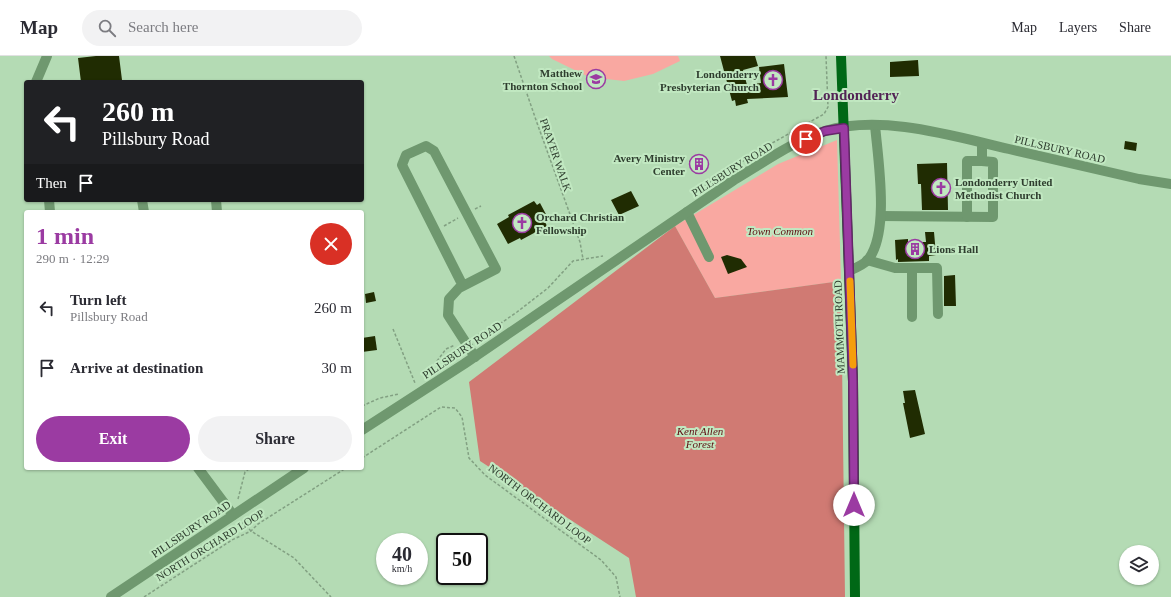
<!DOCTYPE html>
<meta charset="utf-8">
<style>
:root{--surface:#fff;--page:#f2f2f3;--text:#2b2b33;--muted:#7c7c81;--line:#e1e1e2;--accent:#9b3ba2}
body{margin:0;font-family:Georgia,serif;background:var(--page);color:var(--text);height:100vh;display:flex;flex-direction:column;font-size:15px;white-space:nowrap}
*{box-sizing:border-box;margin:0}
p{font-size:13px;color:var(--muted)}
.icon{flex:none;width:22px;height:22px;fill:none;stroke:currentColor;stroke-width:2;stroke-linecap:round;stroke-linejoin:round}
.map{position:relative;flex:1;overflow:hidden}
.details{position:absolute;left:24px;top:154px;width:340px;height:260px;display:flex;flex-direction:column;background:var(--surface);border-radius:4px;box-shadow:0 1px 3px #0004}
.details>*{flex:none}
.hud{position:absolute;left:24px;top:24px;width:340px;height:122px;border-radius:4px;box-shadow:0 1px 3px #0004;background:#202124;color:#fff;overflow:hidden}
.tools{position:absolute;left:1119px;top:489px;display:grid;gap:8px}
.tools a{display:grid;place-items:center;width:40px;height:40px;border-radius:50%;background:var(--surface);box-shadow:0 1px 3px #0004;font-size:20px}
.speed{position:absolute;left:376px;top:477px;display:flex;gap:8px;font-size:20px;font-weight:700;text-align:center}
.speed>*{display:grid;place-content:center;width:52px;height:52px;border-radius:50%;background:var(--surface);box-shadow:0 1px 3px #0004;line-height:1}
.speed small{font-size:10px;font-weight:400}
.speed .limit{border:2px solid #111;border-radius:6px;background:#fff;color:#111}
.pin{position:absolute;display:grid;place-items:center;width:34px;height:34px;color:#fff;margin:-17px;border:2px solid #fff;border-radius:50%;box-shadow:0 1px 4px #0007}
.me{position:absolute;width:44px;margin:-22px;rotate:0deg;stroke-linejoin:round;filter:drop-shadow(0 0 3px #0008)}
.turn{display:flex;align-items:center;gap:14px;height:84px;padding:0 12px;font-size:18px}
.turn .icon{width:52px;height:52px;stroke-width:2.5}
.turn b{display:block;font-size:28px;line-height:34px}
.then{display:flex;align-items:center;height:38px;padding:0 12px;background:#0003;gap:8px;font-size:15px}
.round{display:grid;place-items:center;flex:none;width:42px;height:42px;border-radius:21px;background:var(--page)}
.summary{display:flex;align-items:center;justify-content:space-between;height:68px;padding:0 12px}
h1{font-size:24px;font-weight:700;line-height:30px;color:var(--accent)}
.cta{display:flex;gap:8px;margin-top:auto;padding:8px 12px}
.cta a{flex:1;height:46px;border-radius:24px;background:var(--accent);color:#fff;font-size:16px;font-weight:700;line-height:46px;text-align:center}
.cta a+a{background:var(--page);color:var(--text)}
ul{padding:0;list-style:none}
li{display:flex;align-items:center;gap:12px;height:60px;padding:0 12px}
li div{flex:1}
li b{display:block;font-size:15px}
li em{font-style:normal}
header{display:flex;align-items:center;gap:24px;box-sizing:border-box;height:56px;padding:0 20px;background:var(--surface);border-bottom:1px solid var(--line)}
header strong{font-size:19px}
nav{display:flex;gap:22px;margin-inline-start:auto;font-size:14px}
.search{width:280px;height:36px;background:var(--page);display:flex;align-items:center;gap:10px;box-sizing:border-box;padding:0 14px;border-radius:22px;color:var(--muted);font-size:15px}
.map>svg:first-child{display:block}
.green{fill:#f9a8a1}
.forest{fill:#d07a73}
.building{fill:#202c02}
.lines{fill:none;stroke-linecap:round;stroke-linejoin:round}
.path{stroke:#82a082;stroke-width:1.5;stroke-dasharray:3 2;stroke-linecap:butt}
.minor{stroke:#6f986f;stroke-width:10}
.major{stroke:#006816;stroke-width:10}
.route-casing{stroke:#652669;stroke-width:10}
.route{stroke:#9b3ba2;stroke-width:7}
.slow{stroke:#f59e0b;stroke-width:7}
.labels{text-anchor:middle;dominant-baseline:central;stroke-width:4;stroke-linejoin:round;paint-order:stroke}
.poi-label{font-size:11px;font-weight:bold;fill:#2e3d2e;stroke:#c1e8c1;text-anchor:end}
.street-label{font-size:11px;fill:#2e3d2e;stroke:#c1e8c1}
.park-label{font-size:11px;font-style:italic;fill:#5d0d11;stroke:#c1e8c1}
.district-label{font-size:15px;font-weight:bold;fill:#522355;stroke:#c1e8c1}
</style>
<header>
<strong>Map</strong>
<div class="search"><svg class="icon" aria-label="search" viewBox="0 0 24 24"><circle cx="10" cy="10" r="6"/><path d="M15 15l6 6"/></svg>Search here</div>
<nav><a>Map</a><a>Layers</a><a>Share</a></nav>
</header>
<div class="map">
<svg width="1171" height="541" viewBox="0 0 1171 541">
<rect width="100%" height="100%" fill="#b4dbb4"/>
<g class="green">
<polygon points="549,0 678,0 680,5 653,18 624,25 589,21 552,3"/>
<polygon points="837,84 841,225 715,242 675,170 778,108"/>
</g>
<polygon class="forest" points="675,170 715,242 841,225 845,541 636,541 629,502 480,405 469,326"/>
<g class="building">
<polygon points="96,0 119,0 122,24 119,24 120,26 81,26 78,2"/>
<polygon points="720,0 755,0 758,10 743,14 747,29 761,27 759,11 784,8 788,41 747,43 748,47 736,50 735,44 732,45"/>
<polygon points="918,4 919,20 890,21 890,6"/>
<polygon points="1125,85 1137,87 1136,95 1124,93"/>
<polygon points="703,99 708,110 694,116 689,105"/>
<polygon points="947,107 948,154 922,154 921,128 918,128 917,108"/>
<polygon points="631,135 639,150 619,159 611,144"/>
<polygon points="534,145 537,149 540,147 549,164 545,166 547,170 521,184 520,182 508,188 497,168 509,161 508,159"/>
<polygon points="925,176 934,176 936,199 929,200 929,205 898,206 898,203 896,204 895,184 908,183 908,186 926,186"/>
<polygon points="727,199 741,203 747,211 728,218 721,201"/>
<polygon points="955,219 956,250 944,250 944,220"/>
<polygon points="374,236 376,245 366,247 365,238"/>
<polygon points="375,280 377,294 362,296 362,282"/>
<polygon points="915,334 925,378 910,382 903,347 905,347 903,335"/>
</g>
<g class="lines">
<g class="path">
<polyline points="514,0 537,67 580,186 583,203"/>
<polyline points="697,136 719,120 767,90 824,58 828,51 826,0"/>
<polyline points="475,153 481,150"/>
<polyline points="444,170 458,162"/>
<polyline points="393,273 415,327"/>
<polyline points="473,281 494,272 517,256 548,232 573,205 603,200"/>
<polyline points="425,321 446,293 455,289"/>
<polyline points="362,350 380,342 399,338"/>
<polyline points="362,402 441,351 455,352 462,361 469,402 485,419 601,504 616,521 620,541"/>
<polyline points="238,443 245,416 250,412"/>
<polyline points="242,466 251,475 294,502 331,541"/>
<polyline points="144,541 232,484 251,475 258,468 346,412"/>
</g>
<g class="minor">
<polyline points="36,26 47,0"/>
<polyline points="49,144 50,156"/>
<polyline points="142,144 144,156"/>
<polyline points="216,144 217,156"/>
<polyline points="687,156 709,201"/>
<polyline points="881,160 993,161 993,106 982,105 982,87"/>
<polyline points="967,161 967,105 982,105"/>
<polyline points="867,204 895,212 912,212 912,261"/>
<polyline points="912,212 937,212 938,258"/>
<path d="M849,215C856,212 863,209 868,204C890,176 878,104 875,69"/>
<polyline points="463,230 402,109 406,99 426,90 434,95 496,213 459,232 449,243 448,259 475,301"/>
<path d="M362,374L464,308L734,124C761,108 795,84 825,75C882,58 953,80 1009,93C1053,103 1096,113 1139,123L1171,128"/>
<polyline points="198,412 233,459"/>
<polyline points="111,541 304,412"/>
</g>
<polyline class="major" points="841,0 853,325 855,541"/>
</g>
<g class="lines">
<g class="route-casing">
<polyline id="route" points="806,83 825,75 844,72 853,325 854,449"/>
</g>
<use href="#route" class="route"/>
<polyline class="slow" points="850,225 853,309"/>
</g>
<defs>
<g id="school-ring" transform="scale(1)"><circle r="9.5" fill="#c1e8c1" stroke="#9b3ba2" stroke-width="1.5"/><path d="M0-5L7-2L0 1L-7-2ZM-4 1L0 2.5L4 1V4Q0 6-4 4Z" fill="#9b3ba2"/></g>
<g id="church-ring" transform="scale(1)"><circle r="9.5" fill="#c1e8c1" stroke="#9b3ba2" stroke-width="1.5"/><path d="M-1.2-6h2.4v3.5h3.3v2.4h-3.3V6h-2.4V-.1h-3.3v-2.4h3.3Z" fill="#9b3ba2"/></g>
<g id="building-ring" transform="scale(1)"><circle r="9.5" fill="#c1e8c1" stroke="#9b3ba2" stroke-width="1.5"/><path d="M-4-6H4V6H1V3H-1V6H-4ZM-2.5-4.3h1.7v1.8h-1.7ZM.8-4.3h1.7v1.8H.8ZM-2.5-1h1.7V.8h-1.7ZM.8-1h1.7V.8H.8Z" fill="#9b3ba2"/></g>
</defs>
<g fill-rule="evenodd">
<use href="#school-ring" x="596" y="23"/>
<use href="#church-ring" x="773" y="24"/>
<use href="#building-ring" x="699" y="108"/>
<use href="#church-ring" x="941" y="132"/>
<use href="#church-ring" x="522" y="167"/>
<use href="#building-ring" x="915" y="193"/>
</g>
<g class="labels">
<g class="poi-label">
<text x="582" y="17">Matthew<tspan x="582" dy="13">Thornton School</tspan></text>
<text x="759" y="18">Londonderry<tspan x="759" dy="13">Presbyterian Church</tspan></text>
<text x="685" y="102">Avery Ministry<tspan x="685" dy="13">Center</tspan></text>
<text x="955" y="126" text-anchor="start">Londonderry United<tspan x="955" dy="13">Methodist Church</tspan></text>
<text x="536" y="161" text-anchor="start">Orchard Christian<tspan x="536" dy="13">Fellowship</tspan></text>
<text x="929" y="193" text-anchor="start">Lions Hall</text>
</g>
<g class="street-label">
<text transform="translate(1060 93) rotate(13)">PILLSBURY ROAD</text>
<text transform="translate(556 99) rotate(71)">PRAYER WALK</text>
<text transform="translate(732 113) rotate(-32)">PILLSBURY ROAD</text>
<text transform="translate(839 271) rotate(-92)">MAMMOTH ROAD</text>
<text transform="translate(462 294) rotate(-34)">PILLSBURY ROAD</text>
<text transform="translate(540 448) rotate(37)">NORTH ORCHARD LOOP</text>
<text transform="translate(191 473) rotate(-34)">PILLSBURY ROAD</text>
<text transform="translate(210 489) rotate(-32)">NORTH ORCHARD LOOP</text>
</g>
<g class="park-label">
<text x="780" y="175">Town Common</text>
<text x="700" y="375">Kent Allen<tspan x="700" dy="13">Forest</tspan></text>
</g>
<g class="district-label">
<text x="856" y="39">Londonderry</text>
</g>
</g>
</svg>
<div class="tools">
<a><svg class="icon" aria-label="layers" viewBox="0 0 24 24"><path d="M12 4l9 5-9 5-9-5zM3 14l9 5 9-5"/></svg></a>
</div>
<div class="speed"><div>40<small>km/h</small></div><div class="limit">50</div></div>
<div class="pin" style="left:806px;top:83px;background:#d93025"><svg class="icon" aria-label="arrive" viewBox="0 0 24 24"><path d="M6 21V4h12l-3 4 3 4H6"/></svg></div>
<svg class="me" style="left:854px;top:449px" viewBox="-20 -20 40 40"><circle r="19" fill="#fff"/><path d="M0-13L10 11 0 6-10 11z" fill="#9b3ba2"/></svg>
<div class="hud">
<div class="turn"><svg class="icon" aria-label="left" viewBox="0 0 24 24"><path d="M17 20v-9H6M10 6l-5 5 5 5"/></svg><div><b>260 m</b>Pillsbury Road</div></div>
<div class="then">Then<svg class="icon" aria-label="arrive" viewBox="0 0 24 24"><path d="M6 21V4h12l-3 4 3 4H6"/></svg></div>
</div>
<section class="details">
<div class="summary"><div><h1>1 min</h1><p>290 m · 12:29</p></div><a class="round" style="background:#d93025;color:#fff"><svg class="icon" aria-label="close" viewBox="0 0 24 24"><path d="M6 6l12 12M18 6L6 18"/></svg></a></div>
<ul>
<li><svg class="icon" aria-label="left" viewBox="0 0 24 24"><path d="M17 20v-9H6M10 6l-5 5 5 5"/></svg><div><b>Turn left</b><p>Pillsbury Road</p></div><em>260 m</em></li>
<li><svg class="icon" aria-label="arrive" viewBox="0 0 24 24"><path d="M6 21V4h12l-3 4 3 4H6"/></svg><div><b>Arrive at destination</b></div><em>30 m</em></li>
</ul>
<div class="cta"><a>Exit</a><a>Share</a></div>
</section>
</div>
